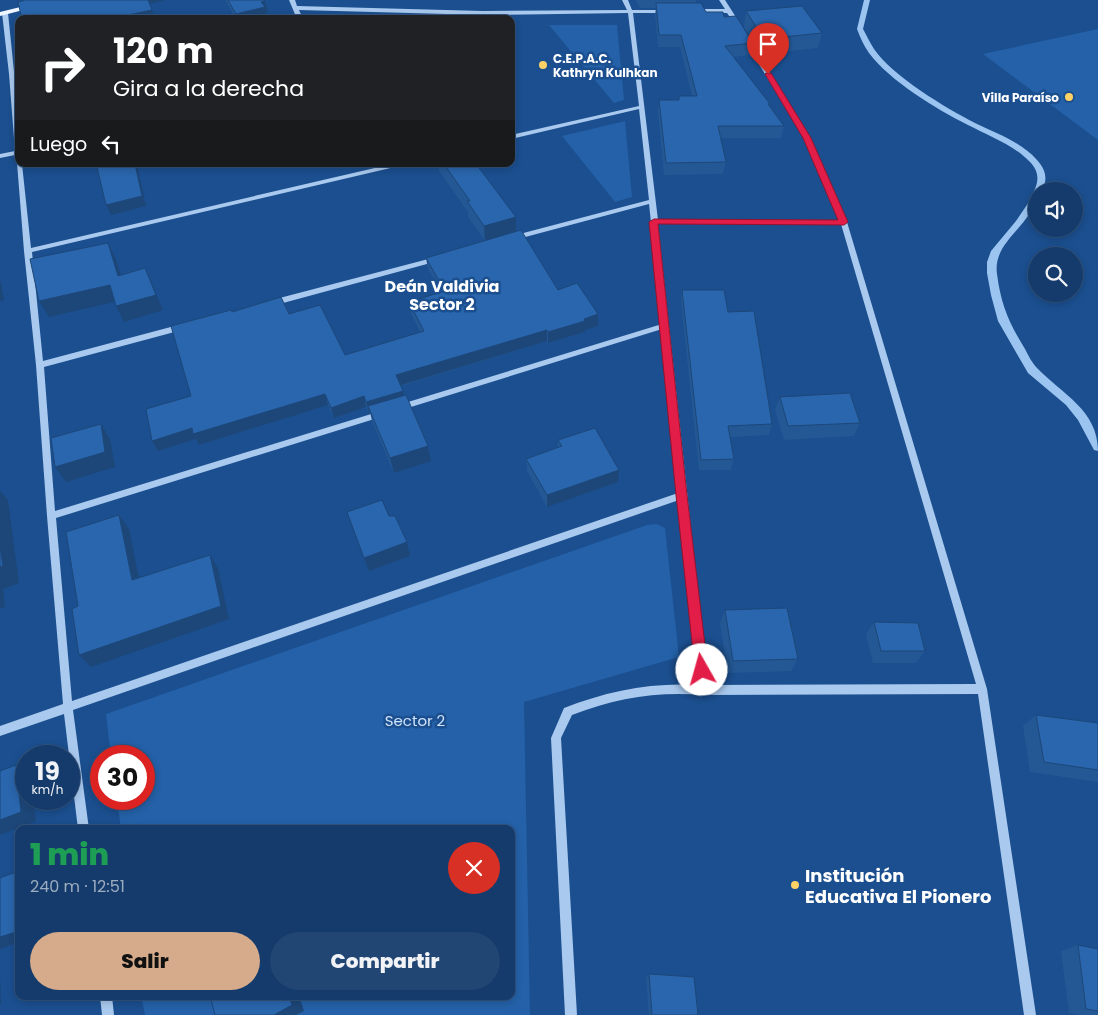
<!DOCTYPE html>
<html lang="es">
<meta charset="utf-8">
<style>
:root{--surface:#143b6b;--page:#214673;--text:#f1f3f6;--muted:#9dadc1;--line:#33557e;--accent:#d6ab8b}
body{margin:0;font-family:Poppins,sans-serif;background:var(--page);color:var(--text);height:100vh;display:flex;flex-direction:column;font-size:19px;white-space:nowrap}
*{box-sizing:border-box;margin:0}
p{font-size:16px;color:var(--muted)}
.icon{flex:none;width:28px;height:28px;fill:none;stroke:currentColor;stroke-width:2;stroke-linecap:round;stroke-linejoin:round}
.map{position:relative;flex:1;overflow:hidden}
.panel{position:absolute;left:15px;top:825px;width:500px;height:175px;display:flex;flex-direction:column;background:var(--surface);border-radius:10px;box-shadow:0 2px 8px #0003,0 0 0 1px var(--line)}
.panel>*{flex:none}
.guide{position:absolute;left:15px;top:15px;width:500px;height:152px;border-radius:10px;box-shadow:0 2px 8px #0003,0 0 0 1px var(--line);background:#202124;color:#fff;overflow:hidden}
.tools{position:absolute;left:1028px;top:182px;display:grid;gap:10px}
.tools a{display:grid;place-items:center;width:55px;height:55px;border-radius:50%;background:var(--surface);box-shadow:0 2px 8px #0003,0 0 0 1px var(--line);font-size:25px}
.speed{position:absolute;left:15px;top:745px;display:flex;gap:10px;font-size:25px;font-weight:700;text-align:center}
.speed>*{display:grid;place-content:center;width:65px;height:65px;border-radius:50%;background:var(--surface);box-shadow:0 2px 8px #0003,0 0 0 1px var(--line);line-height:1}
.speed small{font-size:12px;font-weight:400}
.speed .limit{border:8px solid #d22;background:#fff;color:#111}
.pin{position:absolute;display:grid;place-items:center;width:42px;height:42px;color:#fff;margin:-51px -21px;border-radius:50% 50% 50% 0;rotate:-45deg;box-shadow:0 0 5px #0007}
.pin .icon{rotate:45deg}
.me{position:absolute;width:55px;margin:-28px;rotate:353deg;stroke-linejoin:round;filter:drop-shadow(0 0 4px #0008)}
.turn{display:flex;align-items:center;gap:18px;height:105px;padding:0 15px;font-size:22px}
.turn .icon{width:65px;height:65px;stroke-width:2.5}
.turn b{display:block;font-size:35px;line-height:42px}
.then{display:flex;align-items:center;height:48px;padding:0 15px;background:#0003;gap:10px;font-size:19px}
.round{display:grid;place-items:center;flex:none;width:52px;height:52px;border-radius:26px;background:var(--page)}
.headline{display:flex;align-items:center;justify-content:space-between;height:85px;padding:0 15px}
h1{font-size:30px;font-weight:800;line-height:38px;color:#1e9e55}
.primary-button{display:flex;gap:10px;margin-top:auto;padding:10px 15px}
.primary-button a{flex:1;height:58px;border-radius:30px;background:var(--accent);color:#111;font-size:20px;font-weight:800;line-height:58px;text-align:center}
.primary-button a+a{background:var(--page);color:var(--text)}
.map>svg:first-child{display:block}
.green{fill:#2461a8}
.lines{fill:none;stroke-linecap:round;stroke-linejoin:round}
.stream{fill:#9cc4f0;fill-rule:evenodd}
.minor{fill:#a9c9ee;fill-rule:evenodd}
.major{fill:#f0f6ff;fill-rule:evenodd}
.wall{fill:#245895}
.shaded-wall{fill:#1d4779}
.building{fill:#2a66ad;stroke:#1d4779}
.route{fill:#e11d48;stroke:#92132f}
.poi-dot{fill:#ffd166;stroke:#1b4f8f;stroke-width:2}
.labels{text-anchor:middle;dominant-baseline:central;stroke-width:5;stroke-linejoin:round;paint-order:stroke}
.far-poi-label{font-size:12px;font-weight:bold;fill:#fff;stroke:#1b4f8f;text-anchor:start}
.park-label{font-size:15px;fill:#cfe3fa;stroke:#1b4f8f}
.neighbourhood-label{font-size:16px;font-weight:bold;fill:#fff;stroke:#1b4f8f}
.near-poi-label{font-size:18px;font-weight:bold;fill:#fff;stroke:#1b4f8f;text-anchor:start}
</style>
<div class="map">
<svg width="1098" height="1015" viewBox="0 0 1098 1015">
<rect width="100%" height="100%" fill="#1b4f8f"/>
<g class="green">
<polygon points="549,25 617,25 624,100 614,103"/>
<polygon points="1098,29 1098,140 983,54"/>
<polygon points="625,121 632,197 615,202 562,136"/>
<polygon points="657,524 665,528 679,657 524,702 530,1015 145,1015 141,996 511,996 511,829 121,829 117,799 144,799 144,756 111,756 106,714 647,525"/>
</g>
<g class="lines">
<path class="stream" d="M864,0H870L863,29C867,36 870,43 874,49C892,76 946,108 975,123C996,133 1021,142 1037,160C1046,170 1048,179 1042,191H1036C1036,226 992,239 997,274C1001,305 1009,323 1025,349C1028,355 1032,363 1037,368C1062,394 1098,410 1098,451L1094,450L1078,420L1066,405L1028,373L998,321L991,295L987,273V262L991,251L1016,221L1035,193L1034,191C1039,181 1039,172 1031,163C1014,145 989,136 968,125C936,109 890,81 869,53C864,46 860,37 857,29Z"/>
<g class="minor">
<path d="M289,0H295L297,6L483,11L627,10L622,0H628L632,10H669L670,11L667,13H633L658,220H840L804,138L743,38L748,37L810,138L847,222L987,689L1036,1015H1024L978,694L704,695C658,691 615,698 572,715L561,738L577,1015H565L551,738L564,708C607,691 652,682 698,685L679,500L73,710L89,829H78L64,714L0,736V726L63,704L47,516L36,365L24,251L17,163L22,164L31,248L392,164H402L399,166L32,252L43,361L182,324L186,327L182,330L44,367L55,511L381,411L385,414L384,416L56,518L72,701L678,493L662,329L398,411L394,408L395,406L662,324L649,204L514,240L511,238L512,236L649,200L639,109L511,139V135L639,106L628,13L483,15L299,10L303,19H297ZM658,224H841L976,684L708,685Z"/>
<polygon points="719,0 725,0 741,25 740,26 736,26 727,13 695,13 692,11 695,9 725,9"/>
<path d="M5,11L8,13C13,62 19,111 19,161L16,159L15,155L0,158V154L15,151L9,74L2,13Z"/>
<polygon points="436,257 440,259 438,261 272,306 268,303 272,300"/>
<polygon points="100,996 112,996 114,1015 102,1015"/>
</g>
<polygon class="major" points="49,0 62,0 0,16 0,12"/>
</g>
<g class="wall">
<polygon points="225,0 264,0 268,11 266,12 267,18 263,19 236,19"/>
<polygon points="636,0 696,0 696,3 706,12 724,17 753,43 751,55 733,57 770,104 770,106 784,126 781,138 720,138 726,162 723,174 664,175 658,112 659,100 678,100 679,96 692,96 680,47 658,47 655,15 656,8 640,8"/>
<polygon points="746,11 822,33 818,48 761,54 744,27"/>
<polygon points="438,164 476,164 516,231 558,290 598,314 598,326 585,330 585,332 548,343 547,341 401,386 404,395 428,446 431,461 394,473 372,421 370,412 369,412 366,407 334,418 328,405 199,445 196,439 158,451 152,441 191,396 232,312 289,314 345,355 420,332 411,313 409,302 441,292 428,269 426,258 485,241 468,217 468,212 439,171"/>
<polygon points="682,290 728,312 772,424 769,435 730,437 734,459 731,470 699,470 681,301"/>
<polygon points="780,397 860,423 854,436 784,440 775,410"/>
<polygon points="558,440 618,482 547,507 527,471 526,459 558,447"/>
<polygon points="347,512 389,516 407,542 410,556 369,571"/>
<polygon points="725,610 798,659 791,671 728,673 720,623"/>
<polygon points="874,622 925,651 916,663 873,663 866,634"/>
<polygon points="1036,715 1098,723 1098,782 1030,772 1023,726"/>
<polygon points="1078,945 1098,949 1098,1015 1082,1015 1069,1013 1061,951"/>
<polygon points="649,974 698,1015 649,1015 646,978"/>
</g>
<g class="shaded-wall">
<polygon points="148,0 166,0 149,4"/>
<polygon points="265,1 268,11 266,12 267,18 263,19 237,19 236,14 261,2"/>
<polygon points="152,10 155,19 108,19"/>
<polygon points="135,164 137,164 146,206 111,215 106,205"/>
<polygon points="516,217 516,233 485,242 484,226"/>
<polygon points="108,243 116,259 126,292 118,276"/>
<polygon points="145,268 163,310 124,322 116,306"/>
<polygon points="0,279 4,300 0,301"/>
<polygon points="110,285 118,301 49,317 39,301"/>
<polygon points="598,314 598,326 585,330 585,332 548,343 548,332"/>
<polygon points="547,330 547,341 398,386 396,375"/>
<polygon points="403,391 405,401 368,406 370,412 369,412 366,402"/>
<polygon points="325,394 328,405 199,445 196,439 158,451 152,441 192,428"/>
<polygon points="364,396 366,407 334,418 331,408"/>
<polygon points="101,424 110,439 115,467 66,482 55,467"/>
<polygon points="428,446 431,461 394,473 390,458"/>
<polygon points="619,470 618,482 547,507 547,495"/>
<polygon points="0,491 8,500 19,583 3,589 5,607 0,608"/>
<polygon points="119,515 129,529 142,593 132,580"/>
<polygon points="407,542 410,556 369,571 364,558"/>
<polygon points="210,555 218,568 229,619 91,667 79,655"/>
<polygon points="16,765 26,771 26,799 33,799 36,821 0,835 0,820"/>
<polygon points="19,931 19,942 0,949 0,937"/>
<polygon points="0,976 1,1004 0,1005"/>
<polygon points="289,996 299,996 304,1011 296,1015 274,1015"/>
</g>
<g class="building">
<polygon points="25,0 148,0 152,10 108,19 22,19 18,2"/>
<polygon points="228,0 264,0 265,1 261,2 265,7 236,14"/>
<polygon points="656,3 701,3 706,12 723,12 724,17 736,16 753,43 725,46 770,104 768,104 784,126 718,126 726,162 666,163 659,100 679,100 679,96 697,96 681,35 659,35"/>
<polygon points="802,6 822,33 764,39 746,11"/>
<polygon points="100,164 135,164 142,196 106,205 97,167 100,166"/>
<polygon points="444,164 476,164 516,217 484,226 467,201 470,201"/>
<polygon points="521,230 558,290 577,283 598,314 584,319 585,321 548,332 547,330 396,375 403,391 366,402 364,396 331,408 325,394 193,434 192,428 152,441 146,409 191,396 171,326 231,310 232,312 281,297 289,314 320,305 345,355 424,331 409,302 445,291 426,258"/>
<polygon points="108,243 118,276 145,268 156,295 116,306 110,285 39,301 30,259"/>
<polygon points="682,290 724,290 728,312 754,311 772,424 728,426 734,459 701,460"/>
<polygon points="850,393 860,423 788,426 780,397"/>
<polygon points="406,395 428,446 390,458 368,406"/>
<polygon points="101,424 105,452 55,467 51,438"/>
<polygon points="595,428 619,470 547,495 526,459 562,446 558,440"/>
<polygon points="382,500 389,516 395,516 407,542 364,558 347,512"/>
<polygon points="119,515 132,580 210,555 221,606 79,655 72,609 78,606 66,532"/>
<polygon points="0,545 3,566 0,567"/>
<polygon points="787,608 798,659 733,661 725,610"/>
<polygon points="874,622 918,623 925,651 881,651"/>
<polygon points="1036,715 1098,723 1098,770 1044,762"/>
<polygon points="16,765 21,812 0,820 0,771"/>
<polygon points="19,871 19,931 0,937 0,878"/>
<polygon points="1078,945 1098,949 1098,1011 1086,1009"/>
<polygon points="649,974 694,977 698,1015 652,1015"/>
<polygon points="210,996 289,996 292,1005 274,1015 215,1015"/>
</g>
<polygon class="route" points="766,73 771,73 811,138 848,222 844,225 658,224 687,495 708,670 706,675 702,676 697,675 695,670 676,495 649,222 654,219 838,220 803,138 765,74"/>
<g class="poi-dot">
<circle cx="543" cy="65" r="5"/>
<circle cx="1069" cy="97" r="5"/>
<circle cx="795" cy="885" r="5"/>
</g>
<g class="labels">
<g class="far-poi-label">
<text x="553" y="58">C.E.P.A.C.<tspan x="553" dy="14">Kathryn Kulhkan</tspan></text>
<text x="1059" y="97" text-anchor="end">Villa Paraíso</text>
</g>
<g class="park-label">
<text x="415" y="720">Sector 2</text>
</g>
<g class="neighbourhood-label">
<text x="442" y="286">Deán Valdivia<tspan x="442" dy="18">Sector 2</tspan></text>
</g>
<g class="near-poi-label">
<text x="805" y="875">Institución<tspan x="805" dy="21">Educativa El Pionero</tspan></text>
</g>
</g>
</svg>
<div class="tools">
<a><svg class="icon" aria-label="sound" viewBox="0 0 24 24"><path d="M4 9h4l5-4v14l-5-4H4zM17 9q2 3 0 6"/></svg></a>
<a><svg class="icon" aria-label="search" viewBox="0 0 24 24"><circle cx="10" cy="10" r="6"/><path d="M15 15l6 6"/></svg></a>
</div>
<div class="speed"><div>19<small>km/h</small></div><div class="limit">30</div></div>
<div class="pin" style="left:768px;top:74px;background:#d93025"><svg class="icon" aria-label="arrive" viewBox="0 0 24 24"><path d="M6 21V4h12l-3 4 3 4H6"/></svg></div>
<svg class="me" style="left:702px;top:670px" viewBox="-20 -20 40 40"><circle r="19" fill="#fff"/><path d="M0-13L10 11 0 6-10 11z" fill="#e11d48"/></svg>
<div class="guide">
<div class="turn"><svg class="icon" aria-label="right" viewBox="0 0 24 24"><path d="M7 20v-9h11M14 6l5 5-5 5"/></svg><div><b>120 m</b>Gira a la derecha</div></div>
<div class="then">Luego<svg class="icon" aria-label="left" viewBox="0 0 24 24"><path d="M17 20v-9H6M10 6l-5 5 5 5"/></svg></div>
</div>
<section class="panel">
<div class="headline"><div><h1>1 min</h1><p>240 m · 12:51</p></div><a class="round" style="background:#d93025;color:#fff"><svg class="icon" aria-label="close" viewBox="0 0 24 24"><path d="M6 6l12 12M18 6L6 18"/></svg></a></div>
<div class="primary-button"><a>Salir</a><a>Compartir</a></div>
</section>
</div>
